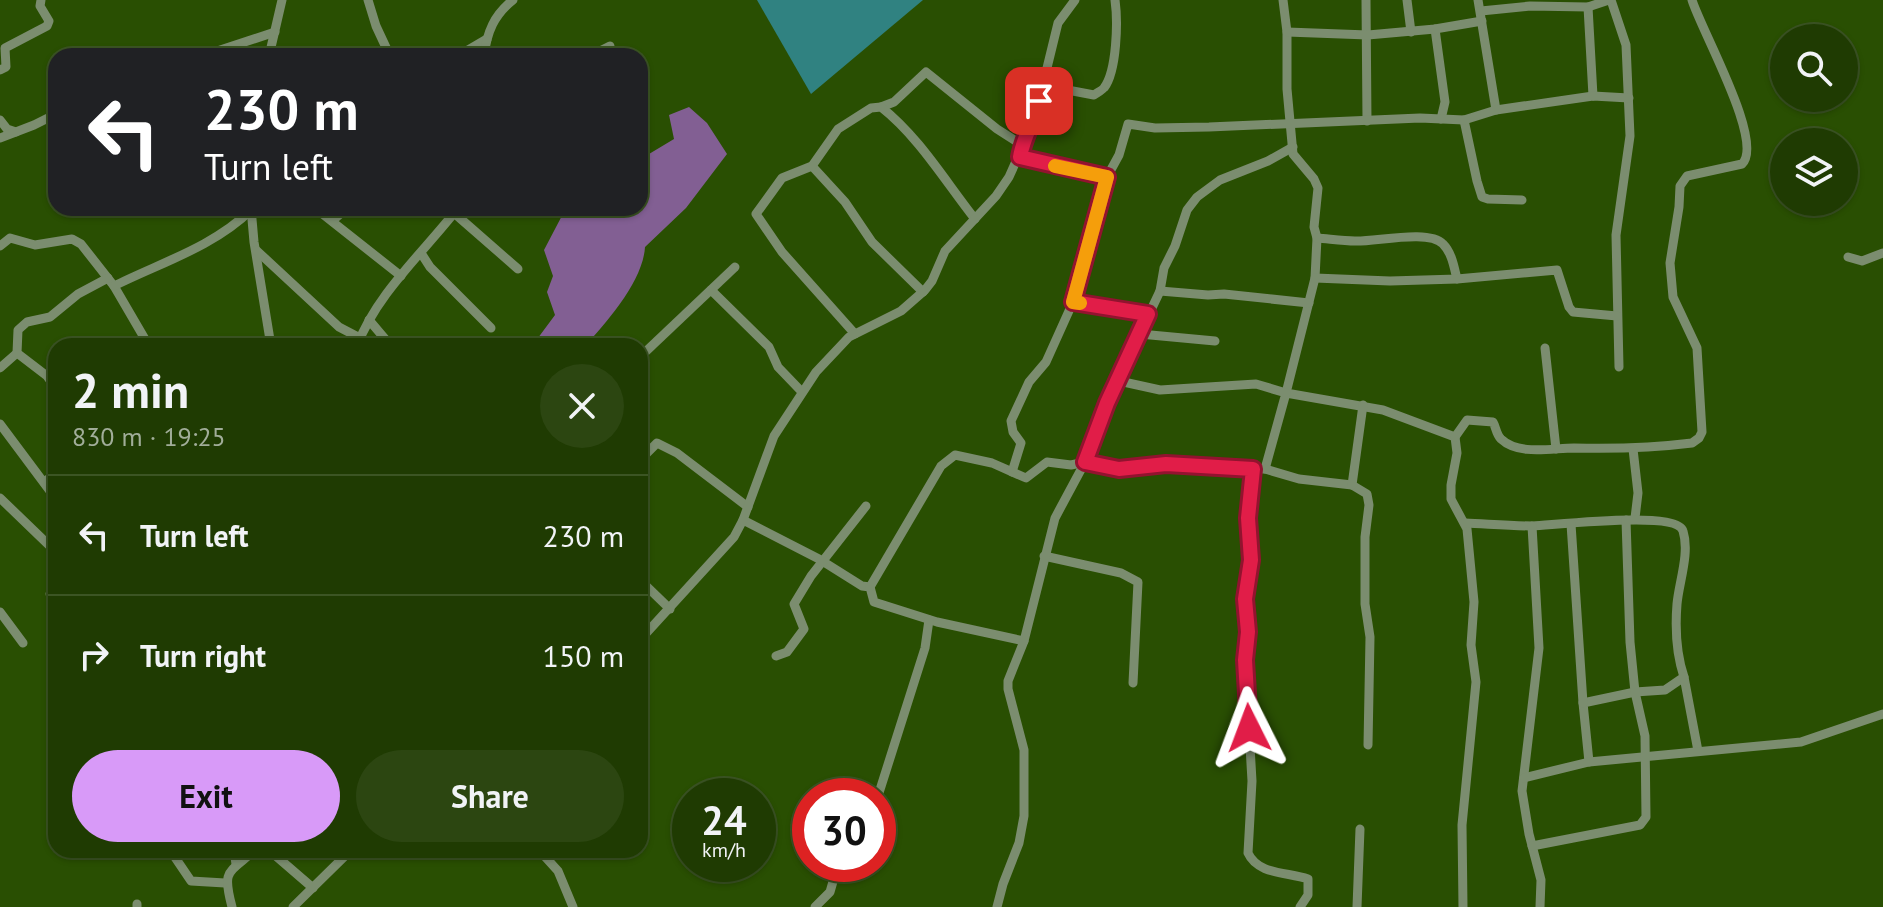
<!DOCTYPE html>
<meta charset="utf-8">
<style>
:root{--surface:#1f3b02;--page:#2c4611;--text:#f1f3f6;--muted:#a1ad99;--line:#3c5524;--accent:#d89af8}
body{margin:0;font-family:"PT Sans",sans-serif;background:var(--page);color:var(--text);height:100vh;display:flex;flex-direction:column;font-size:30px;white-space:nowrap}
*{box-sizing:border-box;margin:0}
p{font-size:26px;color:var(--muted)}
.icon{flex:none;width:44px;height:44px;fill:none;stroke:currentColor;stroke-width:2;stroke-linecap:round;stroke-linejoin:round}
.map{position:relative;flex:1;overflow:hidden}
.side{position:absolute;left:48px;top:338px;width:600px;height:520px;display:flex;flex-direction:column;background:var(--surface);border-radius:24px;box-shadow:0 2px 6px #0004,0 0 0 2px var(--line)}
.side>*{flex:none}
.hud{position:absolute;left:48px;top:48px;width:600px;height:168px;border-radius:24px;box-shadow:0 2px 6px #0004,0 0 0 2px var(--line);background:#202124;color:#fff;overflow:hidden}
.tools{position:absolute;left:1770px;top:24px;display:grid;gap:16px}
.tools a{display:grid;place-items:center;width:88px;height:88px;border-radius:50%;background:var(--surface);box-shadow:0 2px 6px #0004,0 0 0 2px var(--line);font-size:40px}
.speed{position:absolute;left:672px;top:778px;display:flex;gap:16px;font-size:40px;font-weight:700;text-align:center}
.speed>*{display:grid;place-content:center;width:104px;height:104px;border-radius:50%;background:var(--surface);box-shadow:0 2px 6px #0004,0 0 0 2px var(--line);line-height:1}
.speed small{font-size:20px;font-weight:400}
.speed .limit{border:12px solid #d22;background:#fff;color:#111}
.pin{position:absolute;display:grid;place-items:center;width:68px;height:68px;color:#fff;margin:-34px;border-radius:16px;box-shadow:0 4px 12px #0006}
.me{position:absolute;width:88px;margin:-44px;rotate:357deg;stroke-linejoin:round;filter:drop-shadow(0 0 6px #0008)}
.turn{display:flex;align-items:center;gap:28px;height:168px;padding:0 24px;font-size:36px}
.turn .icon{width:104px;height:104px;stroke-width:2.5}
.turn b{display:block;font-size:56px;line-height:68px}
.round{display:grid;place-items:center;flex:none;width:84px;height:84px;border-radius:42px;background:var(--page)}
.overview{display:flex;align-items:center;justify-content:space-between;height:136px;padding:0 24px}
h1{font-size:48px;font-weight:700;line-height:60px}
.button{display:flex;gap:16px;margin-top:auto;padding:16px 24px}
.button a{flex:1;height:92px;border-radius:48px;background:var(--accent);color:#111;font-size:32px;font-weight:700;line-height:92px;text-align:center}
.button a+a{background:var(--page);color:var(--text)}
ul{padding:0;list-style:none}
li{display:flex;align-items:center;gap:24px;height:120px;padding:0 24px;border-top:2px solid var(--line)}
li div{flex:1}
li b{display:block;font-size:30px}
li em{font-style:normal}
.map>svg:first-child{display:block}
.green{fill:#825f93}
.water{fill:#308281}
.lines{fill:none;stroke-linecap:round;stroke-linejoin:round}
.minor{stroke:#7b8d6f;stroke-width:9}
.route-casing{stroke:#92132f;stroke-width:20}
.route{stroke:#e11d48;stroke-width:14}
.slow{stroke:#f59e0b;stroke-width:14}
</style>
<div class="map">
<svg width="1883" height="907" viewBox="0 0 1883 907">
<rect width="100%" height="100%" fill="#294f02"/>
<path class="green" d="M689,107L707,123L727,154L686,208L645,247C643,281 607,322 585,346H532L555,315L547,292L553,276L544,250L566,208H640V145L649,154L674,139L669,115Z"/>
<polygon class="water" points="757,0 923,0 811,94"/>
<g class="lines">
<g class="minor">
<polyline points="368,0 376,26 390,56"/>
<polyline points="1283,0 1287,32 1287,89 1293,154 1314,179 1318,188 1314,227 1317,238 1315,278 1286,393 1383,410 1455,437 1457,453 1451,485 1451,499 1467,529 1474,602 1471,645 1476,682 1462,825 1463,907"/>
<polyline points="1366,0 1367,121"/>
<polyline points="1407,0 1411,32"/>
<polyline points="1478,0 1496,110"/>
<polyline points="1611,0 1626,45 1630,136 1616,235 1619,367"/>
<polyline points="1588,7 1593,96"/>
<polyline points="1481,11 1530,6 1588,7 1609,0"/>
<polyline points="1435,29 1445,102 1441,119"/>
<polyline points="1287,32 1368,35 1435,29 1482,21"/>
<polyline points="202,56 275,32"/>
<polyline points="269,56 282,0"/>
<polyline points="458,56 487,39"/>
<path d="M484,56C487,32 494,15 513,0"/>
<polyline points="590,56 610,46"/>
<polyline points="0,70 6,67 5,48 47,26 49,21 40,6 41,0"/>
<path d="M1041,85L1094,95C1094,95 1104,89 1104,88C1117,71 1118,21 1115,0"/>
<polyline points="881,107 894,102 926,72 997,129 1022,145"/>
<polyline points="0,120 7,129 16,132"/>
<polyline points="1464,120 1477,181 1482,197 1488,199 1522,200"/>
<polyline points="0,138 34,125 56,114"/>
<polyline points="1020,157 1107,177"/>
<polyline points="812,166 845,202 872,242 923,292"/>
<polyline points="251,208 254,242 271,346"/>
<polyline points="315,208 401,276"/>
<polyline points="454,213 518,269"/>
<polyline points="332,221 347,208"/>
<path d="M1317,238C1330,239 1343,241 1355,241C1375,242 1429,229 1443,244C1452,253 1454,267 1457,279"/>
<polyline points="0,246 10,238 35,245 72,239 81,244 114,286 149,346"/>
<polyline points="256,250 339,327 360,338"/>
<polyline points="421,253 430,267 491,328"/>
<polyline points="1848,257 1862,261 1883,253"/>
<polyline points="1315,278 1390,281 1457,279 1557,270 1569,307 1573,312 1617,316"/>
<path d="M114,286C160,263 213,247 251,210"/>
<polyline points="711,290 769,347 778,367 802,392"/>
<polyline points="1160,291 1208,295 1224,294 1309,303"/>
<polyline points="1073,302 1107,177 1119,155 1128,124 1155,128 1209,127 1420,118 1464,120 1496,110 1593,96 1629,98"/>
<polyline points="369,320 391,346"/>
<path d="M855,334L782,252L756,214L782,178L812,166L838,129L871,108L881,107C919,137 945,181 975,219"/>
<polyline points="1140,334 1215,341"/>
<path d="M357,346C377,293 424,252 458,208"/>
<polyline points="1545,348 1556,449"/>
<polyline points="640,357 735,267"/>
<polyline points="0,368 17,353"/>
<path d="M1119,381L1160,390L1256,384L1286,393L1265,469H1253L1248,536L1251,560L1245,599L1248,626L1245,660L1252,781L1248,853C1258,875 1288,872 1308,879V895L1300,907"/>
<polyline points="56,389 47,376 17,353 18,330 27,322 50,317 78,294 108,278"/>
<polyline points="0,424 56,499"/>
<path d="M1455,437L1467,420L1493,422C1496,427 1496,434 1501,439C1519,456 1552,448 1574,448C1614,449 1652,448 1692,443L1699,438L1702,432L1697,348L1673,297L1670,263L1679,207L1680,186L1687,176L1742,164C1765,142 1701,30 1692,0"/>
<polyline points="1633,449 1638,493 1635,518"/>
<polyline points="640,460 657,443 677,453 748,507"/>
<polyline points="1265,469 1299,479 1352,485 1367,494 1369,505 1365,537 1365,604 1370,637 1368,745"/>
<polyline points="1012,472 1021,443 1013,432 1011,421 1029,382 1046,362 1073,302 1148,314"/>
<polyline points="44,482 56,473"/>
<polyline points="1352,485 1363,405"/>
<polyline points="0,498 56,552"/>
<polyline points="743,520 819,559 862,586 870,587 874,602 937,622 1024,641"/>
<path d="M1465,523C1488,524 1511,526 1533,526C1555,525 1677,510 1683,531C1690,553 1679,582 1677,604C1675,629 1676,653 1684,677L1665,690L1635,692L1583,703L1589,762"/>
<polyline points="1571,524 1583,703"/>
<polyline points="1532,526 1539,648 1522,791 1529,834 1541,880 1540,907"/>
<polyline points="1044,556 1121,573 1138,582 1133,683"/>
<polyline points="640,580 670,609"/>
<polyline points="870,587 941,466 955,455 992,463 1026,478 1047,462 1071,465 1085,462 1119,469 1166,464 1253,469"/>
<polyline points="50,594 56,589"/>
<polyline points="0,612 23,643"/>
<polyline points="640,640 734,537 743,520 774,436 816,372 849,337 901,311 925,290 932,281 945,251 996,196 1009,177 1034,121 1058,23 1075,0"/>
<polyline points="776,656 787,652 804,629 794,604 811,576 866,506"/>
<polyline points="1684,677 1698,751"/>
<polyline points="1524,778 1589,762 1801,742 1883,714"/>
<polyline points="878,796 925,648 929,620"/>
<polyline points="1532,846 1640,825 1646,817 1645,736 1635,692 1630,642 1626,520"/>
<polyline points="170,850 191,881 225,883"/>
<polyline points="234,850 236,864"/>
<polyline points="269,850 313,888"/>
<polyline points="539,850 558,871 573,907"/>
<polyline points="137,907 137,904"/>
<path d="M232,907C222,869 228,874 255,850"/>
<polyline points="293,907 351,850"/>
<polyline points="815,907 830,892 838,864"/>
<polyline points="997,907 1003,884 1019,843 1024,816 1024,750 1008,689 1008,681 1024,641 1055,518 1085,462 1107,403 1160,291 1164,268 1175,246 1187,210 1197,197 1220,180 1268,161 1293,147"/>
<polyline points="1357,907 1360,829"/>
</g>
</g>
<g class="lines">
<g class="route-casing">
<path id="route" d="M1039,101C1034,121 1023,138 1020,157L1107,177L1073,302L1148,314L1107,403L1085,462L1119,469L1166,464L1253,469L1248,518L1251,560L1245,599L1248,632L1245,660L1249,728"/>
</g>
<use href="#route" class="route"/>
<polyline class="slow" points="1055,166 1107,177 1073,302 1080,303"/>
</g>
</svg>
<div class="tools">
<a><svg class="icon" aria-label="search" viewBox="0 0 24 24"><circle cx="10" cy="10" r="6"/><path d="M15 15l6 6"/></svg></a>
<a><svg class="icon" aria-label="layers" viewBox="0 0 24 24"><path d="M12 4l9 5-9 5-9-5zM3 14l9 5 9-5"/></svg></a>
</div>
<div class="speed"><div>24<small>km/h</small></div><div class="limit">30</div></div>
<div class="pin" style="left:1039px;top:101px;background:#d93025"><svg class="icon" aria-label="arrive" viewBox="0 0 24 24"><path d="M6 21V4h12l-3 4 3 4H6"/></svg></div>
<svg class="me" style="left:1249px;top:728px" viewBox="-20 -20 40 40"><path d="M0-17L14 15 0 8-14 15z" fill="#e11d48" stroke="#fff" stroke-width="4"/></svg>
<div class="hud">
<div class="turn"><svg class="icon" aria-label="left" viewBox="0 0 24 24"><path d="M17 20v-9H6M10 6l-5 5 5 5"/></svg><div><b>230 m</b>Turn left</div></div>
</div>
<section class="side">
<div class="overview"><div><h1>2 min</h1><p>830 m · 19:25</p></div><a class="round"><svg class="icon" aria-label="close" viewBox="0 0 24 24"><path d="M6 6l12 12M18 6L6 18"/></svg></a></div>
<ul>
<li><svg class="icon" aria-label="left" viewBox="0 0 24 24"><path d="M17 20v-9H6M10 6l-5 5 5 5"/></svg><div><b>Turn left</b></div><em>230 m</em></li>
<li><svg class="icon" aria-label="right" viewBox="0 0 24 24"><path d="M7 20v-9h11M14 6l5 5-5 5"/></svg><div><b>Turn right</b></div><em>150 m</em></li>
</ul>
<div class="button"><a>Exit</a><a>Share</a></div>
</section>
</div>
